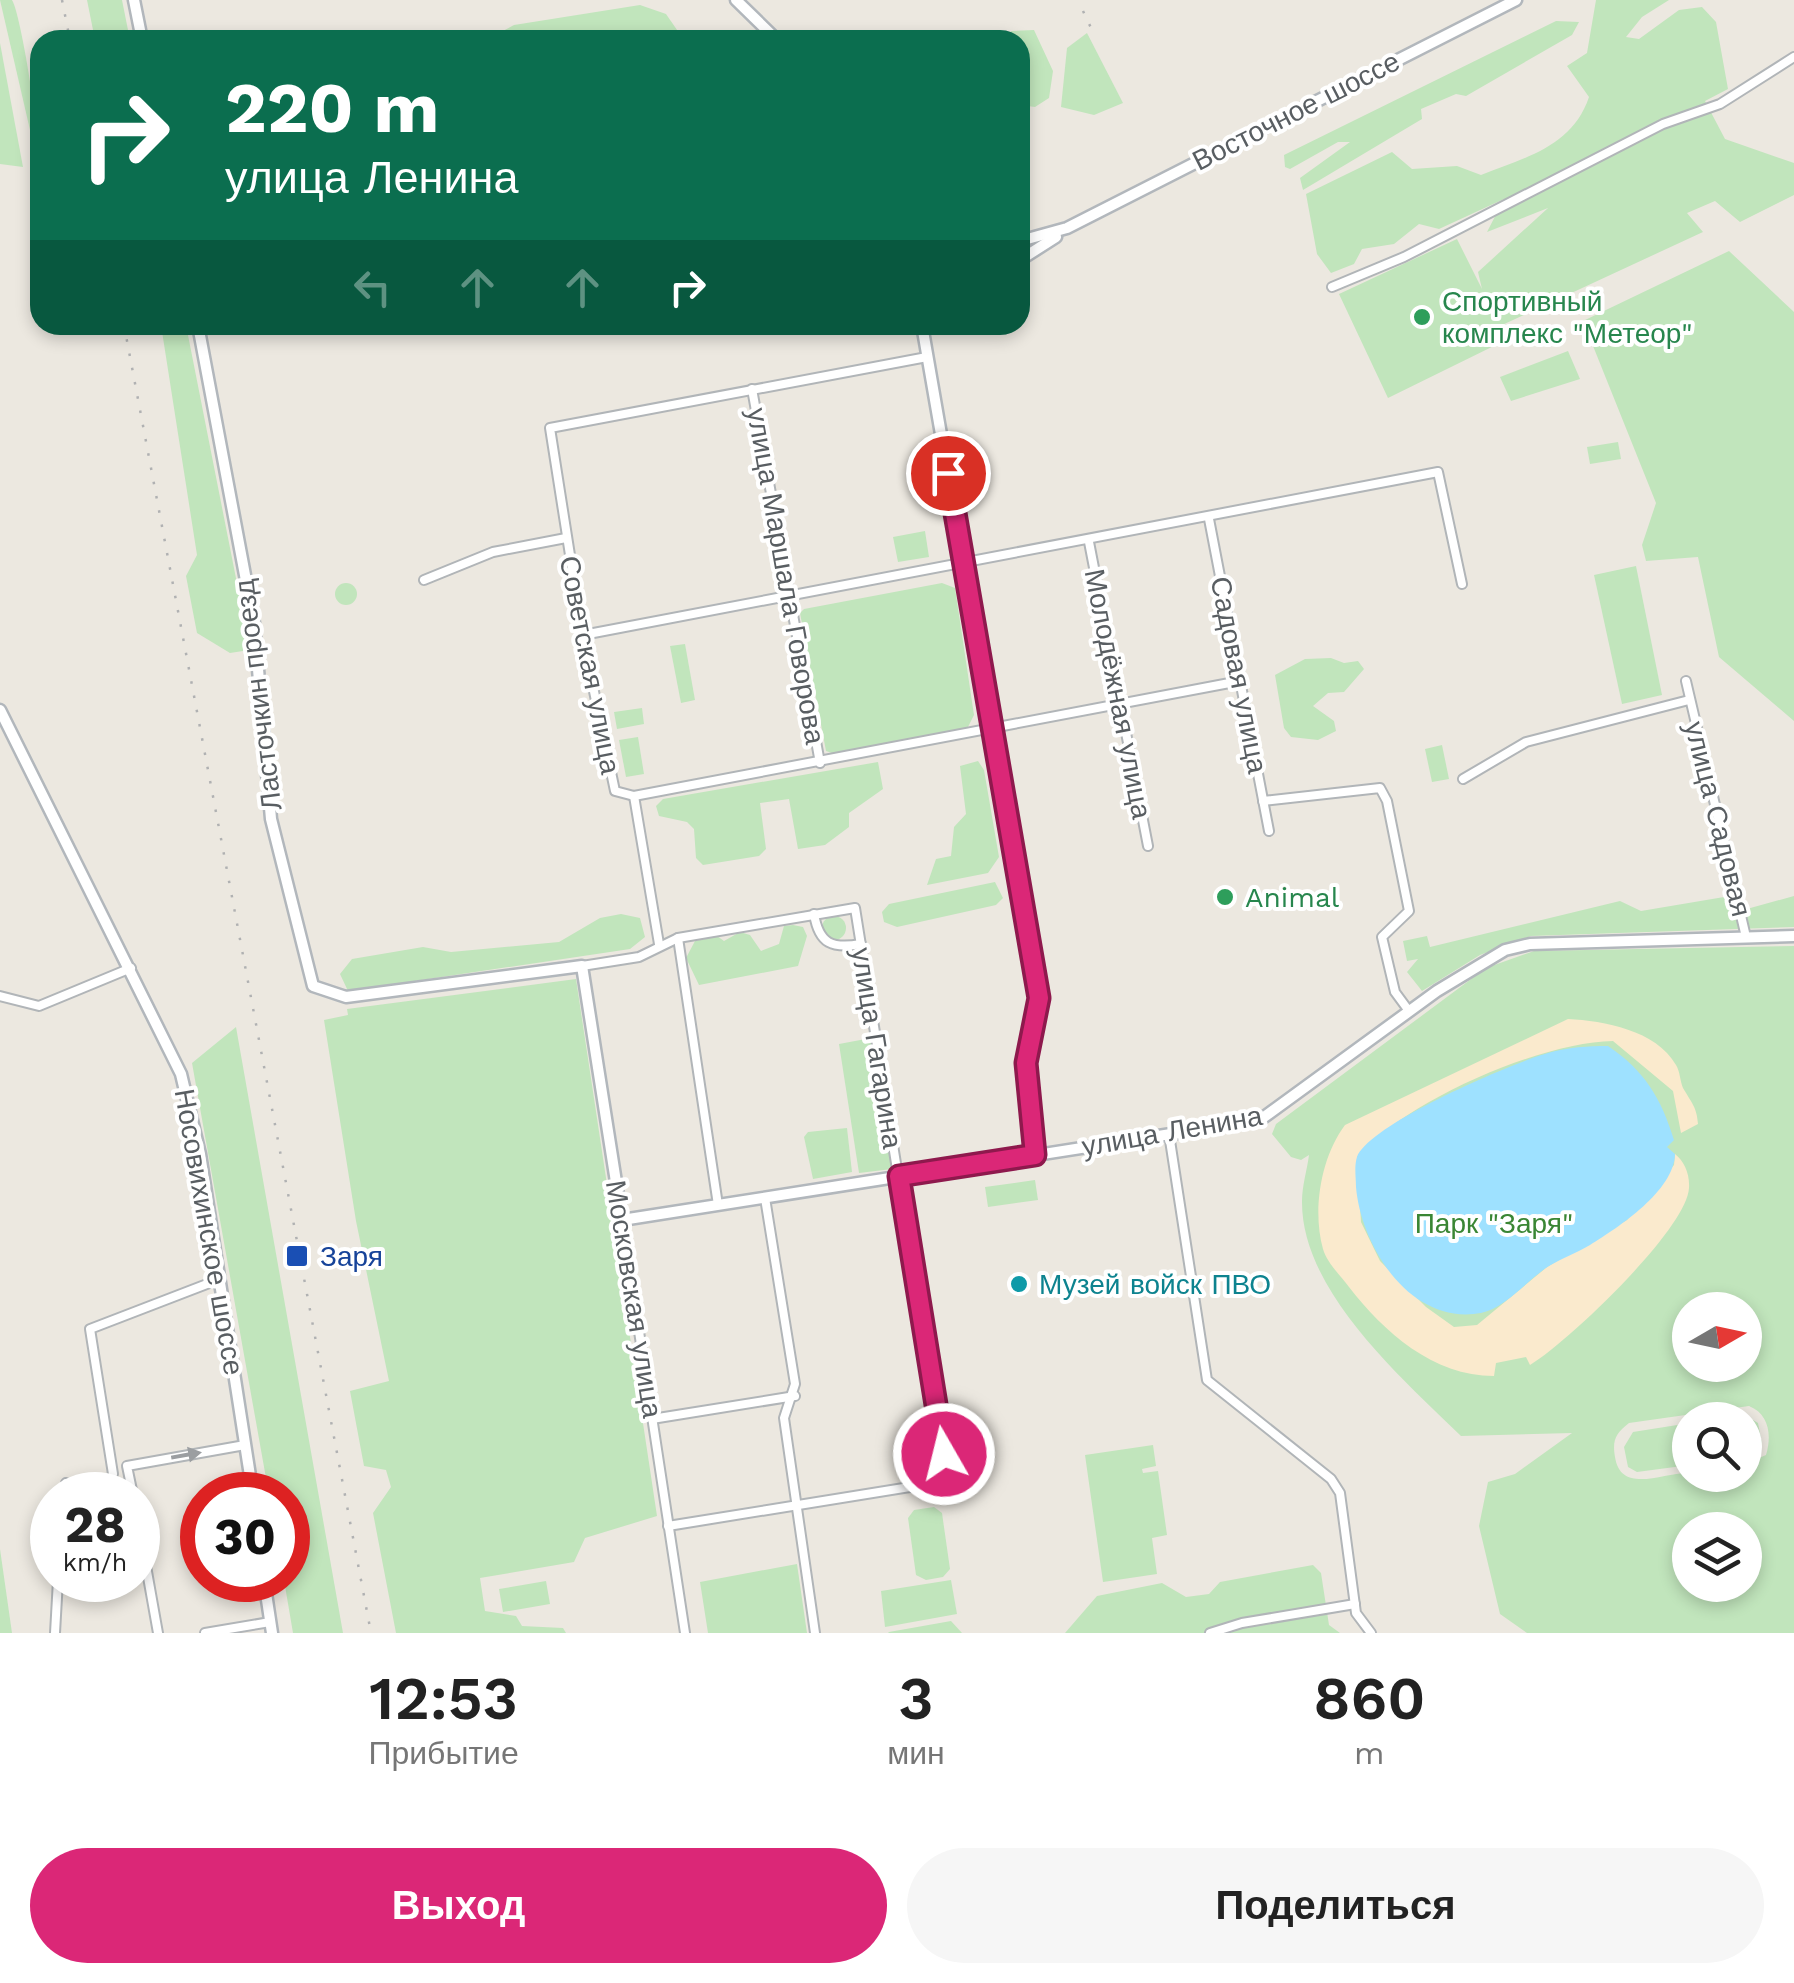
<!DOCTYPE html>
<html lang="ru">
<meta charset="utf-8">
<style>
:root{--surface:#fff;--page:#f6f6f6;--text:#222;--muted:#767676;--accent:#db2777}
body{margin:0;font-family:"Work Sans",sans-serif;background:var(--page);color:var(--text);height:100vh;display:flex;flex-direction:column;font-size:38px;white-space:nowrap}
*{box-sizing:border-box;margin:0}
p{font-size:32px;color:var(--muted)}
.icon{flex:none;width:55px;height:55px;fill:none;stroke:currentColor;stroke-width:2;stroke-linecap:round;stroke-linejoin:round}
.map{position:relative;height:1633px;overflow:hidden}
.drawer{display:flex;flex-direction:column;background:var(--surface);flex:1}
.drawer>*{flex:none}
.guide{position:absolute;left:30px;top:30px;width:1000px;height:305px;border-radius:30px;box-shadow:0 5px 15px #0003;background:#0b6e4f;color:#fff;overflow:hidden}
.needle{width:65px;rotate:81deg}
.controls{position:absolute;left:1672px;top:1292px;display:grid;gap:20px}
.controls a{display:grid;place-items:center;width:90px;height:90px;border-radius:50%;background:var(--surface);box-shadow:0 5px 15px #0003;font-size:50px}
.speed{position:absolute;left:30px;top:1472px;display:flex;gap:20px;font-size:50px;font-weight:700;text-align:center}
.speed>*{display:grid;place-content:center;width:130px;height:130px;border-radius:50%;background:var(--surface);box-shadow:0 5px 15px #0003;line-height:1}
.speed small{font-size:25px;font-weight:400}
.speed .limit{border:15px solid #d22;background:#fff;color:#111}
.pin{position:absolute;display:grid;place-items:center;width:85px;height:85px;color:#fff;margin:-42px;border:5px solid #fff;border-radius:50%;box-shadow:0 2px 10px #0007}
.me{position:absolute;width:110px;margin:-55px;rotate:352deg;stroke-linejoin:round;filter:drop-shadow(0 0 8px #0008)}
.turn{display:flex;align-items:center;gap:35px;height:210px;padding:0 30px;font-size:45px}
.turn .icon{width:130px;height:130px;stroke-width:2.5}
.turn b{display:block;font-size:70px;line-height:85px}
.lanes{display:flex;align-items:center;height:95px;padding:0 30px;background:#0003;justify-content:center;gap:50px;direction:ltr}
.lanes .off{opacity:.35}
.eta{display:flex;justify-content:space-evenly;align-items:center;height:170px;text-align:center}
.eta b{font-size:60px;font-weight:600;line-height:70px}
.primary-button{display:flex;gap:20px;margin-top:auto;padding:20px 30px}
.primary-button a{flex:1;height:115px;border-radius:60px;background:var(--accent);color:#fff;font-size:40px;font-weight:600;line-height:115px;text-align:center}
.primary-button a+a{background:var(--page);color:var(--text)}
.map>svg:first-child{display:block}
.green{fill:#c1e5bc;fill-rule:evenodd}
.sand{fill:#faeacd}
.water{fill:#9ee1ff}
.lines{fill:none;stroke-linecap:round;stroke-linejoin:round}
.street-casing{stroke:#b1b5b8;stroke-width:12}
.secondary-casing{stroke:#b2b7bc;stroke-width:15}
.street{stroke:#fff;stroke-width:8}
.secondary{stroke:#fff;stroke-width:10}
.rail{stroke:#b0b1b2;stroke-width:2.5;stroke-dasharray:2.5 12;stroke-linecap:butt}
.oneway{fill:#9b9ea1}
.route-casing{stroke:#8e194d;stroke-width:25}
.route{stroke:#db2777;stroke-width:18}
.leisure-dot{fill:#2e9e5b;stroke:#fff;stroke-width:4}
.transit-dot{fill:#1a4fb4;stroke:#fff;stroke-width:4}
.culture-dot{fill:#0f9aa8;stroke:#fff;stroke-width:4}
.labels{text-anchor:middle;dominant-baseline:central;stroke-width:8;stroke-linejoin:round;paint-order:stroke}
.street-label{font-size:28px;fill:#595e62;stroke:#fff}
.leisure-label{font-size:28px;fill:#27864d;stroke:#fff;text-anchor:start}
.park-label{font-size:28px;fill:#3a8634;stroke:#fff}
.transit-label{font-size:28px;fill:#164399;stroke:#fff;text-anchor:start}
.culture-label{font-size:28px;fill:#0d838f;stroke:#fff;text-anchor:start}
</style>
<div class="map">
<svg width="1794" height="1633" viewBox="0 0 1794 1633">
<rect width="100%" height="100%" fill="#ece8e0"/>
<g class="green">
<path d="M0,0H12C20,11 42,142 36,156Z"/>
<polygon points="87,0 122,0 130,40 95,40"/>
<path d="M1596,0H1669L1642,17L1626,37L1639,39L1679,10L1702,7L1716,22L1728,89L1705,101L1725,139L1794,163V195L1740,222L1715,201L1687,213L1703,232L1500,326L1506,340L1388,398L1339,294L1457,239L1482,289L1478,272L1548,208L1487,232L1504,199L1439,229L1419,224L1394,244L1362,249L1354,264L1331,273L1317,254L1306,194L1392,152L1412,169L1457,166L1481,175C1526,157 1572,147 1589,97L1567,66L1587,53Z"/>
<polygon points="640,5 666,14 684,40 486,40 514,25"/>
<polygon points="1556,21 1579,22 1572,35 1466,96 1456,94 1421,109 1422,119 1303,190 1300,178 1350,142 1338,142 1290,169 1285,167 1284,155"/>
<polygon points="1034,30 1053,71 1049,98 1035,107 1020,105 1020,40 1009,40 1011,31"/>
<polygon points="1087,33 1123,103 1094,115 1061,107 1067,48"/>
<polygon points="0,43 23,167 0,164"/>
<polygon points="1729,251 1794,312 1794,721 1719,657 1698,557 1646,561 1642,545 1656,503 1583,321"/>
<polygon points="161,325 186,325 247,634 243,651 230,653 197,633 186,576 197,555"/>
<polygon points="1568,351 1580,379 1511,401 1500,377"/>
<polygon points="1618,442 1621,459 1590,464 1587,447"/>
<polygon points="925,531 929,557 898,562 893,537"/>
<polygon points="1636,566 1662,695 1622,704 1594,575"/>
<circle cx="346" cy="594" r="11"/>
<polygon points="942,583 955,588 974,715 967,729 835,754 826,751 800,613 804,609"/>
<polygon points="685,644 695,700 681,703 670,646"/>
<polygon points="1331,658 1344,663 1358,661 1364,669 1344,692 1328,693 1313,706 1334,721 1336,731 1318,740 1291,737 1284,728 1275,675 1305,659"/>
<polygon points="642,708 644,724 617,729 614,712"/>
<polygon points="638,737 644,774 626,777 619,740"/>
<polygon points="1442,745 1449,779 1432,782 1425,749"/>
<polygon points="978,761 984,770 999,857 988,873 927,885 936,859 951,856 954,827 966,814 960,766"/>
<polygon points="878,762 883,789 849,813 849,827 825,845 798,849 789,799 760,803 766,849 759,856 703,865 696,858 694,829 687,822 659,816 656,806 663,799"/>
<polygon points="995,882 1003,898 996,905 897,927 884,922 882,912 889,904"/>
<polygon points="1730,896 1736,912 1794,896 1794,927 1531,936 1480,955 1422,991 1407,972 1418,959 1407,961 1403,941 1427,936 1430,947 1620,901 1641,911"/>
<polygon points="621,914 640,918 645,937 630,949 348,991 340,974 352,959 423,947 451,952 559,942 600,918"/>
<circle cx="834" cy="928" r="12"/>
<polygon points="793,925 803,927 807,936 798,966 699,985 686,958 695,941 717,936 724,941 740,932 750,935 761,951 779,944 784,926"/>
<path d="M1794,946V1633H1527L1500,1614L1479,1526L1488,1482L1515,1474L1572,1433L1461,1436C1402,1378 1301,1291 1302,1201C1302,1186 1307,1170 1309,1155L1301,1160L1291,1157L1272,1134L1276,1124L1486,968L1534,951ZM1690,1310H1745V1365H1690ZM1749,1406C1769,1414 1772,1435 1766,1455L1745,1464V1475C1727,1475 1705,1475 1690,1473C1666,1471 1621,1496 1615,1457C1612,1440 1616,1433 1629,1423ZM1690,1530H1745V1585H1690Z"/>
<polygon points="576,979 657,1516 585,1538 574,1562 480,1578 485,1611 516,1616 522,1626 563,1628 566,1633 396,1633 373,1513 391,1487 386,1470 364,1466 350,1391 389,1381 356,1221 324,1020 348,1015 347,1009"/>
<polygon points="236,1027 343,1633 293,1633 284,1580 288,1495 269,1495 192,1063"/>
<polygon points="871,1038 892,1169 859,1173 839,1044"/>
<polygon points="847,1128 852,1172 813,1179 804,1137 808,1132"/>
<polygon points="1035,1180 1038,1200 988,1207 985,1187"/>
<polygon points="1745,1415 1758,1423 1762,1444 1756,1454 1745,1457 1745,1420 1712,1420"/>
<polygon points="1690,1423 1690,1465 1637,1472 1628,1467 1624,1447 1633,1432"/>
<polygon points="1153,1445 1156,1466 1142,1469 1143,1473 1158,1471 1167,1535 1152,1538 1157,1574 1103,1582 1085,1455"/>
<polygon points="934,1507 942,1513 950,1569 943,1577 926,1580 916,1575 908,1518 914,1510"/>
<polygon points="0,1549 12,1633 0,1633"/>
<polygon points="797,1564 807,1633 708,1633 700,1582"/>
<polygon points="1313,1565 1321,1573 1329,1625 1340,1633 1065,1633 1097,1596 1162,1583 1186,1597 1209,1594 1220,1582"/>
<polygon points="951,1580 957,1614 885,1627 881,1591"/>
<polygon points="546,1581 550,1604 503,1612 499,1589"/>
<polygon points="951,1621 962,1633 888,1633 889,1632"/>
</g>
<path class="sand" d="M1568,1019C1604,1021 1656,1030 1676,1065C1680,1071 1680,1081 1683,1088C1691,1102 1697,1107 1698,1124L1681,1133L1673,1091L1613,1041C1540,1042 1404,1102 1357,1157L1361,1222L1380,1261L1426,1307L1454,1327L1477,1325L1547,1267L1627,1220L1674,1165L1675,1154C1684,1161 1690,1174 1689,1188C1687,1229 1567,1343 1530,1365L1526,1357L1496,1363L1494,1376C1433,1376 1384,1332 1349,1287C1341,1276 1327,1263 1323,1249C1312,1210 1321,1157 1345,1125Z"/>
<path class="water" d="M1608,1046C1645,1071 1661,1098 1674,1140L1667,1147L1675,1154C1674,1191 1619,1227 1590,1245C1577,1253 1562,1258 1549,1266C1528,1279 1506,1308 1481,1313C1410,1326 1361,1246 1356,1187C1356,1178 1354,1166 1357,1157C1369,1124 1512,1063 1548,1053C1568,1047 1588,1046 1608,1046Z"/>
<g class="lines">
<g class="street-casing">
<g id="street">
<polyline points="1332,287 1404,257 1663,124 1720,104 1794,57"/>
<polyline points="927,357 550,428 584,644 615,791 634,796 1240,681"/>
<polyline points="752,389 820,763"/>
<polyline points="1209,519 1269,831"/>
<polyline points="1089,542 1148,846"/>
<polyline points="424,580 493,552 566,538"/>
<polyline points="583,635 1438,472 1462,584"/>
<polyline points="1686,681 1746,937"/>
<polyline points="1463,779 1526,742 1689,700"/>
<polyline points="634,796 659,944"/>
<polyline points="1263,801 1380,788 1387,801 1409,911 1382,937 1395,992 1409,1011"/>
<path d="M814,914C819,944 832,949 861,944"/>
<polyline points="678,938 718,1205"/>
<polyline points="582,966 639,957 678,938 855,908 947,1481 668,1526"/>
<polyline points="0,996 39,1006 131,968"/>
<polyline points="1169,1134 1207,1380 1331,1479 1340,1493 1356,1613 1371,1633"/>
<polyline points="765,1198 795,1384 784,1418 815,1633"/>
<polyline points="622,1220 685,1633"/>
<polyline points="652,1419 795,1396"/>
<polyline points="113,1474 90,1329 220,1279"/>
<polyline points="65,1495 66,1483"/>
<polyline points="133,1495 127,1466 245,1445"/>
<polyline points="138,1521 158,1633"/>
<polyline points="55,1633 58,1580"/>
<polyline points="205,1633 270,1622"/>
<polyline points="1210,1633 1242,1623 1355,1604"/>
</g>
</g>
<g class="secondary-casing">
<g id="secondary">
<polyline points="134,0 142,40"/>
<polyline points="736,0 777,40"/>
<polyline points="1020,241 1067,228 1516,0"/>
<polyline points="1020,260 1056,237"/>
<polyline points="198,325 254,623 271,819 313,986 346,997 582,966 622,1220 1260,1120 1437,991 1505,950 1530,944 1794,936"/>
<polyline points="922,325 1039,998 1026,1063 1035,1155"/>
<polyline points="0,710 181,1074 200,1154 253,1495"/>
<polyline points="264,1580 272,1633"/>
</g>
</g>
<use href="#street" class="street"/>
<use href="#secondary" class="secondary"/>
<g class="rail">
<polyline points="62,0 70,40"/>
<polyline points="1083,11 1092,30"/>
<polyline points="124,325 371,1633"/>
</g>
</g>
<defs><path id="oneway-solid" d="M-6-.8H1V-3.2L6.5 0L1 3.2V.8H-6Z" transform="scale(2.5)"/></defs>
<use class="oneway" href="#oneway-solid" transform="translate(186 1455) rotate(-10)"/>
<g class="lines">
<g class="route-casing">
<polyline id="route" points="944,1454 899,1176 1035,1155 1026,1063 1039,998 948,473"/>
</g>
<use href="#route" class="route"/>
</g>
<g class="leisure-dot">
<circle cx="1422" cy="317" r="10"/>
<circle cx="1225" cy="897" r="10"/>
</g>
<rect class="transit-dot" x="285" y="1244" width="24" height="24" rx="5"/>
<circle class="culture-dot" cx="1019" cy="1284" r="10"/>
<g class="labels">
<g class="street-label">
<text transform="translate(1296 111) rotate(-27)">Восточное шоссе</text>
<text transform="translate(786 576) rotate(80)">улица Маршала Говорова</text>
<text transform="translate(590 665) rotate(79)">Советская улица</text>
<text transform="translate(1239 675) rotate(79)">Садовая улица</text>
<text transform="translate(1118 694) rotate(79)">Молодёжная улица</text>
<text transform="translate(258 695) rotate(-97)">Ласточкин проезд</text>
<text transform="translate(1718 819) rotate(76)">улица Садовая</text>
<text transform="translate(877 1048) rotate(81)">улица Гагарина</text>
<text transform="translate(1172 1131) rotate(-10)">улица Ленина</text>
<text transform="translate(209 1232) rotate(80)">Носовихинское шоссе</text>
<text transform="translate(634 1299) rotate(81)">Московская улица</text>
</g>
<g class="leisure-label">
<text x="1442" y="301">Спортивный<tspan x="1442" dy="32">комплекс "Метеор"</tspan></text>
<text x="1245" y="897">Animal</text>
</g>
<g class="park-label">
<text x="1494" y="1223">Парк "Заря"</text>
</g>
<g class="transit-label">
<text x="320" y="1256">Заря</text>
</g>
<g class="culture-label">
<text x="1039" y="1284">Музей войск ПВО</text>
</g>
</g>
</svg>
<div class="controls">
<a><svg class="needle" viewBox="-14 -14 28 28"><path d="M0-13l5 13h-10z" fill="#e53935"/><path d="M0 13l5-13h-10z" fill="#767676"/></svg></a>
<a><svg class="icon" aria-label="search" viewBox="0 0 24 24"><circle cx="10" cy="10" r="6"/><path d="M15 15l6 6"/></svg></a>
<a><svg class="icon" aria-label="layers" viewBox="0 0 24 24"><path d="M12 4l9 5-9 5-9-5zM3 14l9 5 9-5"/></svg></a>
</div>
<div class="speed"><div>28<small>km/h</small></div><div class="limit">30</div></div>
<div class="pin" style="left:948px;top:473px;background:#d93025"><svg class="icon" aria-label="arrive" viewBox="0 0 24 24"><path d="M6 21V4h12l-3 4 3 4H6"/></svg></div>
<svg class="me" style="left:944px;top:1454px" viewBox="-20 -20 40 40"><circle r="17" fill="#db2777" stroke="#fff" stroke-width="3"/><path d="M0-11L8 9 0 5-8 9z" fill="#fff"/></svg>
<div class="guide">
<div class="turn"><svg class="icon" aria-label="right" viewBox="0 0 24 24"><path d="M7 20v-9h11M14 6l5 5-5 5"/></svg><div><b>220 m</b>улица Ленина</div></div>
<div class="lanes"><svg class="icon off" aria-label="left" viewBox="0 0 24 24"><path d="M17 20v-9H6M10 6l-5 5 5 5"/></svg><svg class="icon off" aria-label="ahead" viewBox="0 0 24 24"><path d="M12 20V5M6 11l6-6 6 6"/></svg><svg class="icon off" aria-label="ahead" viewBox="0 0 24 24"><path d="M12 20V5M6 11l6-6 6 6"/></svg><svg class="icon" aria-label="right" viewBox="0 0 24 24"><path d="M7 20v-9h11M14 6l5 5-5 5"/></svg></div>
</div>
</div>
<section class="drawer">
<div class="eta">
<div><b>12:53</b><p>Прибытие</p></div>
<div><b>3</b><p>мин</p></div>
<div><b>860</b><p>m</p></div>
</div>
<div class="primary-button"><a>Выход</a><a>Поделиться</a></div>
</section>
